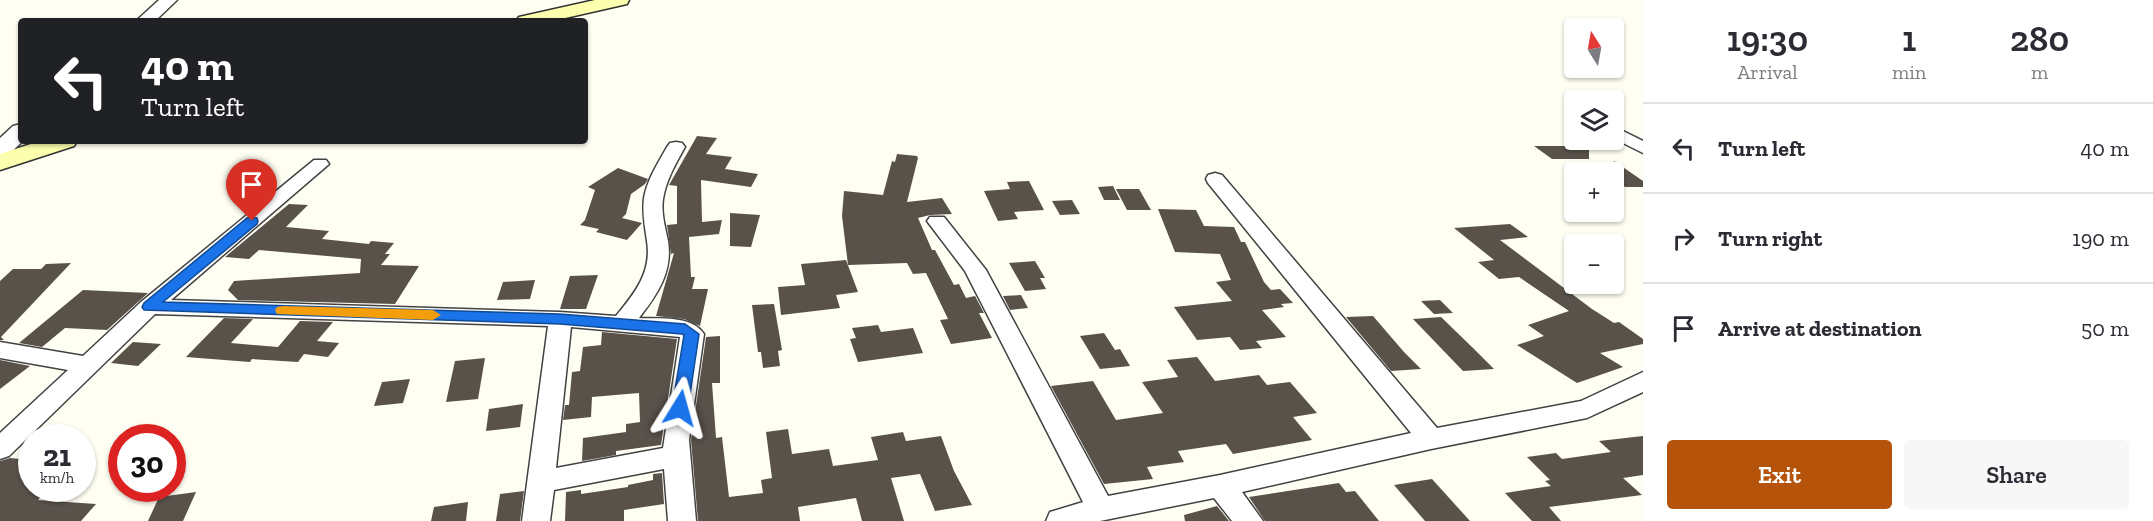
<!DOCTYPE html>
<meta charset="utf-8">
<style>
:root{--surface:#fff;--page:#f7f7f7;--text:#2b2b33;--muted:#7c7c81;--line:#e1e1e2;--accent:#b45309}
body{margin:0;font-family:"Zilla Slab",serif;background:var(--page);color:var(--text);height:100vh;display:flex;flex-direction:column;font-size:22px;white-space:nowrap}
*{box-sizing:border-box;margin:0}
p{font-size:20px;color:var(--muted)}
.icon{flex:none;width:33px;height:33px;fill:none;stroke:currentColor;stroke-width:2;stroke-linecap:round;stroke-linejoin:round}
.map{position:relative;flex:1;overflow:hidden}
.sheet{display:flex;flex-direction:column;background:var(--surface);width:510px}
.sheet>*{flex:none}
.top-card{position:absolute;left:18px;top:18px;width:570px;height:126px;border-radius:6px;box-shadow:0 2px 4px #0004;background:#202124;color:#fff;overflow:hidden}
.needle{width:39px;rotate:349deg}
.tools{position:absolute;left:1564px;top:18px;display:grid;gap:12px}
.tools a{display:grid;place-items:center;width:60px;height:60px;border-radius:6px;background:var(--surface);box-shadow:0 2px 4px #0004;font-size:30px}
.speed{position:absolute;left:18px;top:424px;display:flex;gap:12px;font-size:30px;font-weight:700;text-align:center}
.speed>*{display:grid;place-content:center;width:78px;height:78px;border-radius:50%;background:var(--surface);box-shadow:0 2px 4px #0004;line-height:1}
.speed small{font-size:15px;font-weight:400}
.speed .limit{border:9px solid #d22;background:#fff;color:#111}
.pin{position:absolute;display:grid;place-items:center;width:51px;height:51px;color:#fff;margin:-62px -26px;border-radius:50% 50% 50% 0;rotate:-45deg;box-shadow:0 0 6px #0007}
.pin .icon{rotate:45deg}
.me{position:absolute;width:66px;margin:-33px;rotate:8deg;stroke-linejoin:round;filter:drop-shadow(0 0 4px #0008)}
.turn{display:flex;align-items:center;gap:21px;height:126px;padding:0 24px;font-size:27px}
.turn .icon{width:78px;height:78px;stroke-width:2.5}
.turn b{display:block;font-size:42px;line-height:51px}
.eta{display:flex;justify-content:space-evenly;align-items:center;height:102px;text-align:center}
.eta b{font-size:36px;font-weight:600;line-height:42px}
.action{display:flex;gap:12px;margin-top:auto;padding:12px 24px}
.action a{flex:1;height:69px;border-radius:6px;background:var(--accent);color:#fff;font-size:24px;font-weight:600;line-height:69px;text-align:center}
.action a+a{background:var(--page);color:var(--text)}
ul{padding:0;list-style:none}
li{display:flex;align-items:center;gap:18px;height:90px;padding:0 24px;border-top:2px solid var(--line)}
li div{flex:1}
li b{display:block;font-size:22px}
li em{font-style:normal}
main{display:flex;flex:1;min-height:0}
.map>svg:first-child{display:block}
.building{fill:#59524b}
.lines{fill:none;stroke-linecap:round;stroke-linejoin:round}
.minor-casing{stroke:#424242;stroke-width:3}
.tertiary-casing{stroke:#424242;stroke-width:3}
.secondary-casing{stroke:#313131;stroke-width:3}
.minor{fill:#fff;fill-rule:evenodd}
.tertiary{fill:#fff;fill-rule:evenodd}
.secondary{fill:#fcffad;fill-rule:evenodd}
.route{fill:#1a73e8;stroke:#114b97;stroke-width:1.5}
.slow{fill:#f59e0b}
</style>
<main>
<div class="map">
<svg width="1643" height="521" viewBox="0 0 1643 521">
<rect width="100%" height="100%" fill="#fffef2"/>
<g class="building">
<polygon points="697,136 717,138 706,154 732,157 725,169 758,174 751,187 701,180 702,222 722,220 719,234 689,237 691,277 695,277 692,289 708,289 700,326 684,319 656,316 674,253 671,254 667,225 677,224 677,186 669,185"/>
<polygon points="1534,146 1589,146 1589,159 1552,159"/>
<polygon points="897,154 917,156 918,158 907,202 942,198 952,214 930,215 918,218 932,250 935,250 954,285 959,284 966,298 975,296 984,313 979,313 992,338 951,344 940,320 948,319 926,273 913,274 907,263 848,265 842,216 844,191 883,195 892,161 895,162"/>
<polygon points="1614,161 1643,181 1643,187 1625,187 1614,179"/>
<polygon points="618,168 648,179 645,184 631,194 626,214 622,218 642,223 627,240 596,232 599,229 580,225 585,220 595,190 588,187"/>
<polygon points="1029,181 1044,210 1014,212 1018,219 998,221 984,191 1010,189 1007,182"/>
<polygon points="1113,186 1120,200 1104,200 1098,187"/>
<polygon points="1116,189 1139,189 1151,210 1127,210"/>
<polygon points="1072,200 1080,214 1060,215 1052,201"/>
<polygon points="289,204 308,205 286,227 329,231 322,239 369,244 371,241 394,243 385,254 390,254 381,265 419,266 395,304 238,300 228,290 234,281 360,273 361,259 259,250 249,259 225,257"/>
<polygon points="1158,209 1196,210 1204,226 1234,227 1241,242 1245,242 1264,282 1271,290 1280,289 1293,303 1281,304 1284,307 1262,310 1286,337 1256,341 1262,348 1240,350 1230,337 1197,340 1174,307 1232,301 1216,282 1231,280 1220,254 1175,252"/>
<polygon points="730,213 760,215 751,247 730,246"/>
<polygon points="1510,224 1528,237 1500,240 1592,309 1614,323 1619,322 1643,339 1643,344 1600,353 1623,367 1577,383 1517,345 1544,336 1528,325 1569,311 1519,277 1499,279 1478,262 1494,260 1454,228"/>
<polygon points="846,260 858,292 836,295 840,308 781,315 778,287 805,285 801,264"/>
<polygon points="1035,261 1045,278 1040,278 1046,289 1025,291 1009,263"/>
<polygon points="71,263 1,337 4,340 0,340 0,281 13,269 41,269 46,264"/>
<polygon points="598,275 586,309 560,309 570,276"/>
<polygon points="535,280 530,299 497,300 503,282"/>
<polygon points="83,290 148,293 107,330 65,328 42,347 19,343"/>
<polygon points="1021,295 1028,308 1010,310 1003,296"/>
<polygon points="1440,300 1453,313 1434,314 1421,301"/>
<polygon points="774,304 782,350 778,351 780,366 763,368 761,352 758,352 752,305"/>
<polygon points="1373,316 1404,352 1421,369 1391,371 1346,317"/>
<polygon points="1441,317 1473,348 1494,369 1463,371 1413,319"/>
<polygon points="224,318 253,319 231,343 278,347 300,321 333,322 317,341 339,343 328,357 304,354 298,362 252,359 250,362 186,357"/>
<polygon points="878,325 881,332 913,328 923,353 858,362 850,339 856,338 852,328"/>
<polygon points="602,332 677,339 661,445 616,451 616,455 582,461 583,438 626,432 626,424 640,422 639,393 592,397 591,417 563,420 565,405 569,405 572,372 580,371 583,347 601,345"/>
<polygon points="1104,333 1115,350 1120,349 1130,366 1100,369 1080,336"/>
<polygon points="720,336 720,383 712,383 716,438 722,437 729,497 763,493 761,480 772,478 766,432 788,429 792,454 829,449 833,466 878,460 871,437 903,432 906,441 941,436 954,471 972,505 935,511 920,474 891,478 904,521 862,521 856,498 798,507 800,521 698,521 691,440 706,337"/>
<polygon points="133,342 161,344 138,366 111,363"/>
<polygon points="1197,357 1215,381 1259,375 1267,385 1290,382 1317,413 1293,417 1312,440 1233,454 1226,444 1178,451 1184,462 1147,467 1153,479 1104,484 1051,386 1093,381 1116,420 1163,413 1142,382 1178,377 1167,360"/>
<polygon points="485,358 478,399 446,402 455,361"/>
<polygon points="0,360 30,366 0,389"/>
<polygon points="410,379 403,403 374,406 382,382"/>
<polygon points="523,404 520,427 486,431 489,409"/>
<polygon points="1643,436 1643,475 1623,478 1642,495 1549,507 1561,521 1532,521 1505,493 1551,486 1545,481 1550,480 1527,457 1556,453 1562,459 1611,452 1599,441"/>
<polygon points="10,458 32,460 32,489 48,489 38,500 96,504 81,521 0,521 0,461"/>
<polygon points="662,473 664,504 624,510 624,521 565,521 566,492 581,490 581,494 628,487 628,485 653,480 653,474"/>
<polygon points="1432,479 1470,521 1425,521 1394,485"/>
<polygon points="1339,483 1346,492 1355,491 1379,521 1265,521 1249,497"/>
<polygon points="524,491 520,521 496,521 500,494"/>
<polygon points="196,492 183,521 148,521 159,497"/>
<polygon points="468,502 466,521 431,521 434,507"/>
<polygon points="1217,506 1229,521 1185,521 1184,515"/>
</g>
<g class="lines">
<g class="minor-casing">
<g id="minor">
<polygon points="1623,131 1643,141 1643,153 1617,140 1614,136 1617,132"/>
<path d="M676,142L682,143L685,147C676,163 666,180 663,199C661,213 665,227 668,241C673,272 657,295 639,318C659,319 692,315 704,334L689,440L696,521H668L664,469L554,490L550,521H522L548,326L155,314L9,456L0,459V433L68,370L0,358V342L83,356L141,302L314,160H326L329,164L171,300L560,312L616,316C635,293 652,272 647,241C645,227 642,213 644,198C647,180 658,163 667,147L670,143ZM571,327L680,337L663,448L556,468Z"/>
<polygon points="1215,173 1222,175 1437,428 1581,401 1643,372 1643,392 1587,418 1431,449 1242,492 1263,521 1232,521 1214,498 1100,521 1046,521 1050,512 1083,502 965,271 927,221 930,217 944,217 986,270 1108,496 1220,475 1411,433 1208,183 1206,179 1208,175"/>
</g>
</g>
<g class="tertiary-casing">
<g id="tertiary">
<polygon points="159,0 177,0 155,21 136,21"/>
<polygon points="21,124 21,141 23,141 8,155 0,157 0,138 13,126"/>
</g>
</g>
<g class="secondary-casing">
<g id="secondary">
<polygon points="595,0 629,0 627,4 552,21 516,21 519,17"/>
<polygon points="40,141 77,141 74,146 0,170 0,154"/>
</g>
</g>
<use href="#minor" class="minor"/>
<use href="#tertiary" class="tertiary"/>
<use href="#secondary" class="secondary"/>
</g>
<polygon class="route" points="252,217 257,218 258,221 257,224 163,302 560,314 685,324 699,334 688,408 686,412 674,412 672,408 684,335 682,334 560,324 144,310 142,307 144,303 247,218"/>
<polygon class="slow" points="283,306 433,310 441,315 433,320 277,314 275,310 277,307"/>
</svg>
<div class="tools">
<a><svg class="needle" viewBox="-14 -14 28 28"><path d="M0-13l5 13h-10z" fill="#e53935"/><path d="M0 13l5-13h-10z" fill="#7c7c81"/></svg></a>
<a><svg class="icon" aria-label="layers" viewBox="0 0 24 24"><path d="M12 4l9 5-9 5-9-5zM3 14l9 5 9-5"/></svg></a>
<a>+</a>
<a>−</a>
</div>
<div class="speed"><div>21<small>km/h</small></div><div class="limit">30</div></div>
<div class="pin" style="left:252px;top:221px;background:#d93025"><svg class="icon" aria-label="arrive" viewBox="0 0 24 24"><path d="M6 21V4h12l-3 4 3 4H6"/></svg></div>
<svg class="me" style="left:680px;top:408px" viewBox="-20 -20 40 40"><path d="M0-17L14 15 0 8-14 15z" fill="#1a73e8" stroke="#fff" stroke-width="4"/></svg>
<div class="top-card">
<div class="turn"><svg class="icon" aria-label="left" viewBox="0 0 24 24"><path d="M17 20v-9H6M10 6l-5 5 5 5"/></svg><div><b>40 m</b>Turn left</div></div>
</div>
</div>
<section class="sheet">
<div class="eta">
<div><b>19:30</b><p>Arrival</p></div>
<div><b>1</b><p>min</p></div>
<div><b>280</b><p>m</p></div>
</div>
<ul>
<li><svg class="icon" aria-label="left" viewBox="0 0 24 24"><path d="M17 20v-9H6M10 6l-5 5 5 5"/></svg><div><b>Turn left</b></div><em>40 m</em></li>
<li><svg class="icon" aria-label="right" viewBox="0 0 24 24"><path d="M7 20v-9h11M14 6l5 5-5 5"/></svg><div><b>Turn right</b></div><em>190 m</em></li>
<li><svg class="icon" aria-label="arrive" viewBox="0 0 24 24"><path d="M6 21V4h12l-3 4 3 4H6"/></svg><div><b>Arrive at destination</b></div><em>50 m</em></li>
</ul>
<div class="action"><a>Exit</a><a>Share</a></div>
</section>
</main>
